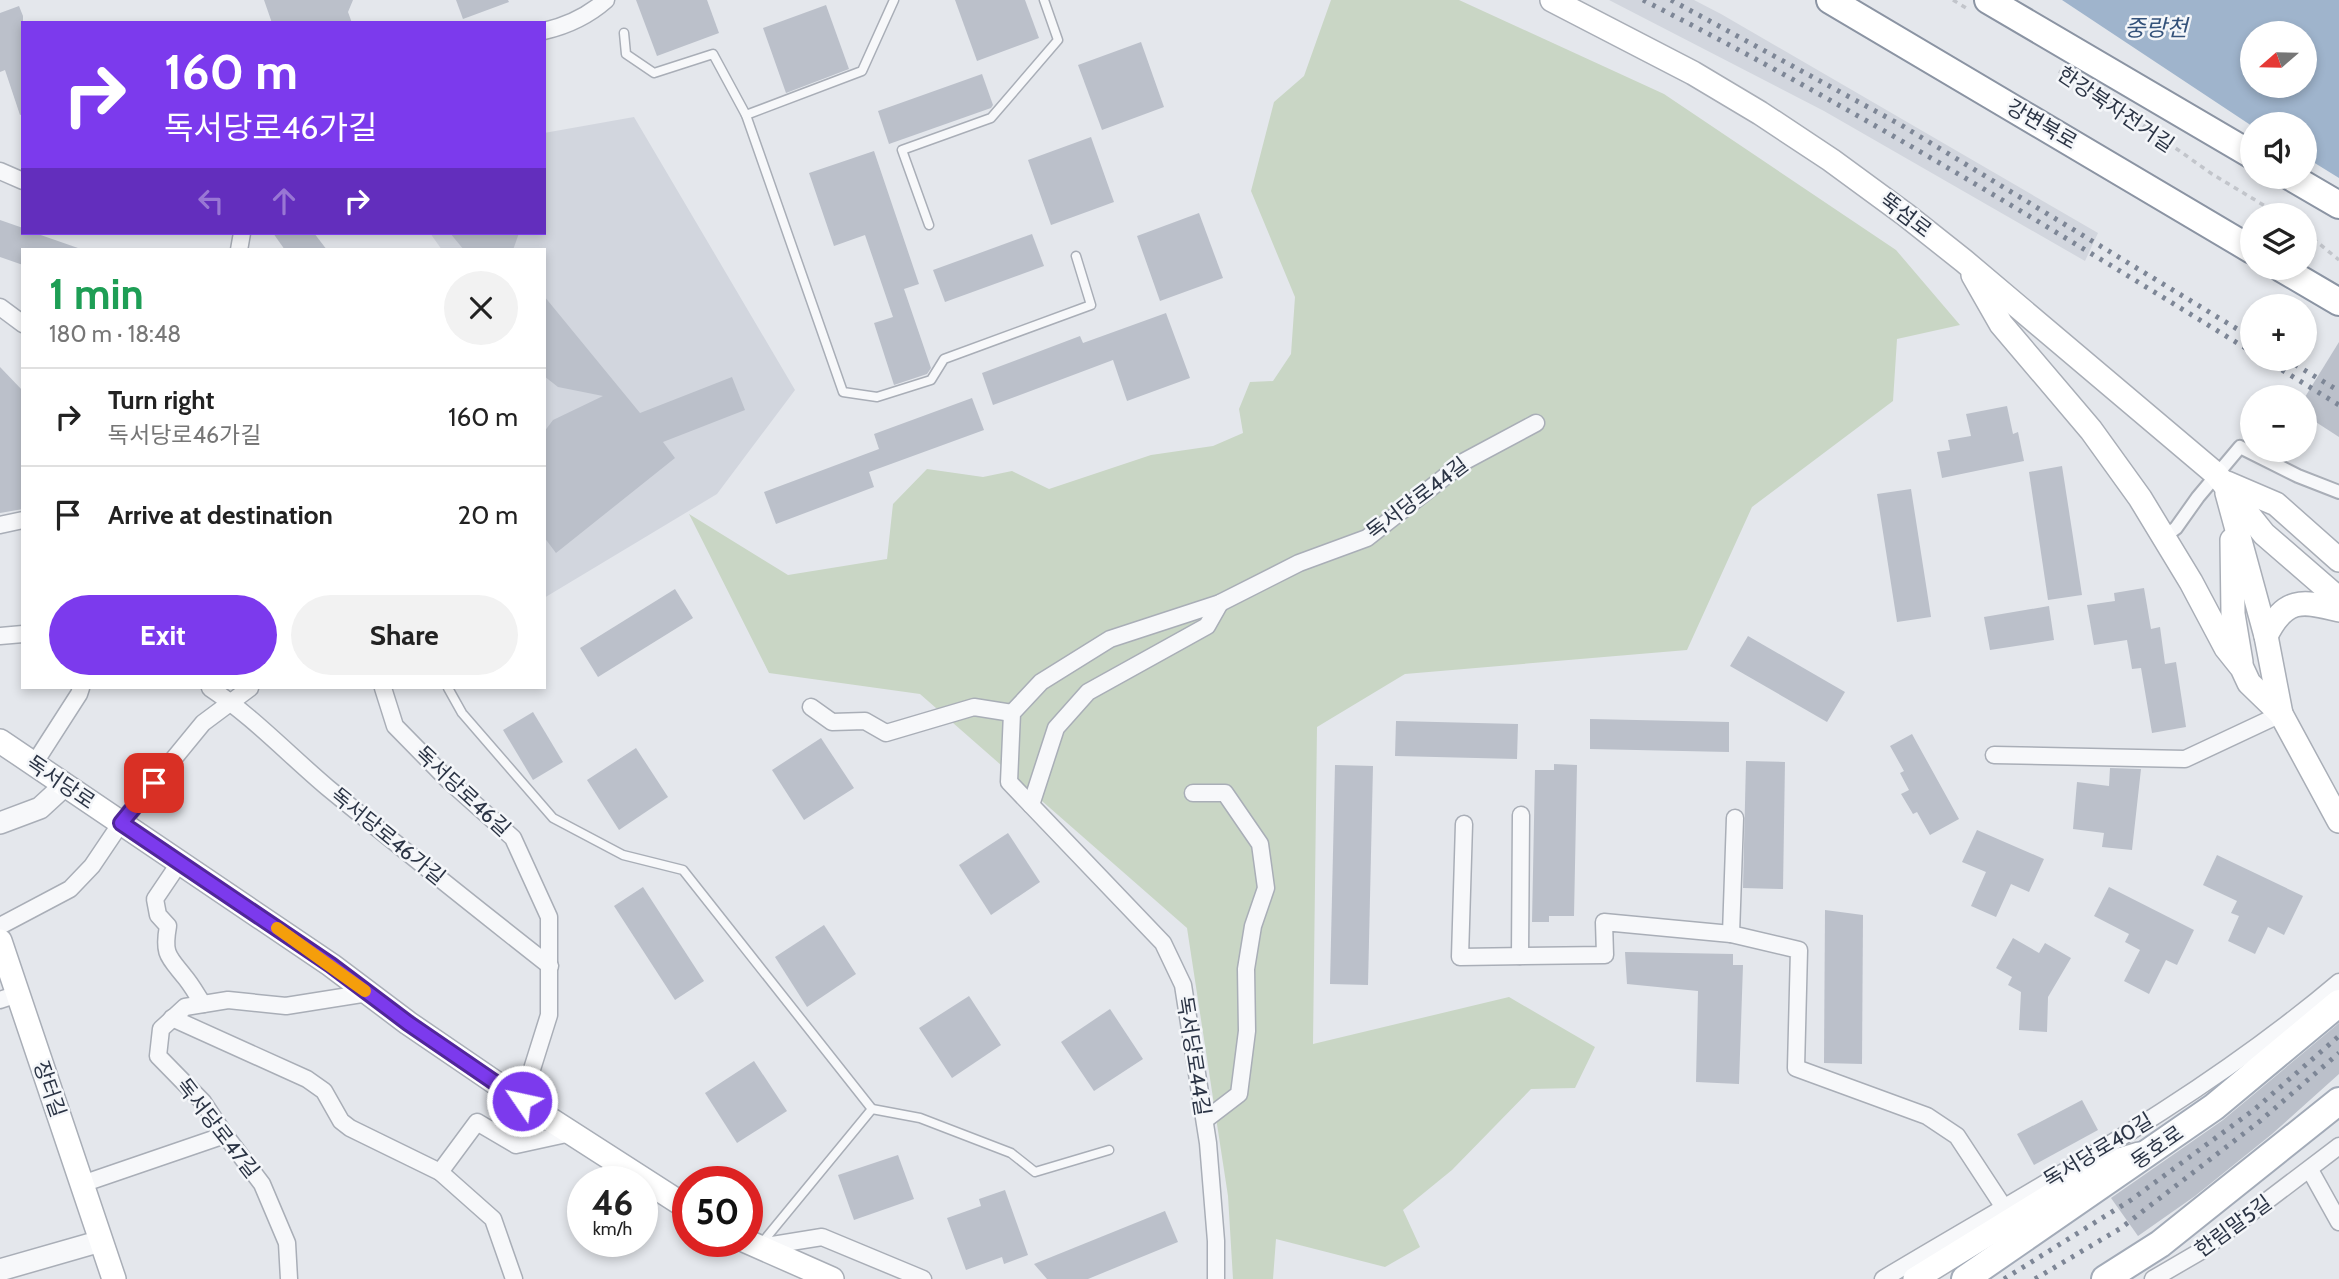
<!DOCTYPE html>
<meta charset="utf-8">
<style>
:root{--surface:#fff;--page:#f2f2f2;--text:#222;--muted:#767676;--line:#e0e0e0;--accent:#7c3aed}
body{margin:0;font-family:Cabin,"Noto Sans KR",sans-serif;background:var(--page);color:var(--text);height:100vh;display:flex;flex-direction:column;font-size:26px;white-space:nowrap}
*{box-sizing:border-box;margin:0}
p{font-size:23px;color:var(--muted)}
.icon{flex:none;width:38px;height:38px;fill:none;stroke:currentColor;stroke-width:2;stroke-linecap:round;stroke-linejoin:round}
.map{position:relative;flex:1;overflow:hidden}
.details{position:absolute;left:21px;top:248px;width:525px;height:441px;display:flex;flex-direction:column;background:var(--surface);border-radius:0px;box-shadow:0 4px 10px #0003}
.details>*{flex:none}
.guide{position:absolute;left:21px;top:21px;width:525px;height:214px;border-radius:0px;box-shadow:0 4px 10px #0003;background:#7c3aed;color:#fff;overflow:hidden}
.needle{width:46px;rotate:250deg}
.tools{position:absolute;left:2240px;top:21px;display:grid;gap:14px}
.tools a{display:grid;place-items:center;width:77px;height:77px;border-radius:50%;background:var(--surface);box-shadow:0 4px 10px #0003;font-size:35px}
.speed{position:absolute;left:567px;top:1166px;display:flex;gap:14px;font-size:35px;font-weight:700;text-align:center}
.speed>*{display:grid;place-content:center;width:91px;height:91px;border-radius:50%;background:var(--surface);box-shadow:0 4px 10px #0003;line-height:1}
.speed small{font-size:18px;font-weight:400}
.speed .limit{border:10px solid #d22;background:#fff;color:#111}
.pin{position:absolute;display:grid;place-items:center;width:60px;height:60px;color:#fff;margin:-30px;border-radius:14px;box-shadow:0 4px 10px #0006}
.me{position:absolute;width:77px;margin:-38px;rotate:304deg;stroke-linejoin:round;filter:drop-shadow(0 0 5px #0008)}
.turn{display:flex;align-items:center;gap:24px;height:147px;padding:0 28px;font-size:32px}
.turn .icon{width:91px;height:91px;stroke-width:2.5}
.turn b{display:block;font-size:49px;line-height:60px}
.lanes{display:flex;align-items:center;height:66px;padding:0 28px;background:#0003;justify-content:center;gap:35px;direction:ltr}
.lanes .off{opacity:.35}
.round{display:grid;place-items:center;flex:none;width:74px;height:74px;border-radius:37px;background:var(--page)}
.headline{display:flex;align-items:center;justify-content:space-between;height:119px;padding:0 28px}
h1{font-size:42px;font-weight:700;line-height:52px;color:#1e9e55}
.primary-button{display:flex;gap:14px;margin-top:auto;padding:14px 28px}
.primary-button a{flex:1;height:80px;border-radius:42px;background:var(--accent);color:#fff;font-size:28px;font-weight:700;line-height:80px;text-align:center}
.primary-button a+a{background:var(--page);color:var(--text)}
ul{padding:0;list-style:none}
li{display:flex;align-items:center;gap:21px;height:98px;padding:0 28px;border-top:2px solid var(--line)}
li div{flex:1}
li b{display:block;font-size:26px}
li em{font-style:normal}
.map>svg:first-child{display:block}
.built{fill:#d2d6de}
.green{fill:#c9d6c5}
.water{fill:#9fb4cc;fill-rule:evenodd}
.building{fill:#bbc0ca}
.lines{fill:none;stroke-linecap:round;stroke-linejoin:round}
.service-casing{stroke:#a9aeb7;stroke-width:11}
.pedestrian-casing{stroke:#a9aeb7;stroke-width:16}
.minor-casing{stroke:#a9aeb7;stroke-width:19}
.tertiary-casing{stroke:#a9aeb7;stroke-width:24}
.secondary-casing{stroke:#a9aeb7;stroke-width:26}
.primary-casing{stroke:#a3abb8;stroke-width:30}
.trunk-casing{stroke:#8b94a3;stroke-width:30}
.path{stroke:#c2c5cb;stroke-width:3.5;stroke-dasharray:5 5;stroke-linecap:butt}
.service{stroke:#f7f8fa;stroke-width:8}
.pedestrian{stroke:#f7f8fa;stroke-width:12}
.minor{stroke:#f7f8fa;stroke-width:16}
.tertiary{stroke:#f7f8fa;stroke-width:21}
.secondary{stroke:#fff;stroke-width:23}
.primary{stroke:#fff;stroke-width:26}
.trunk{stroke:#fff;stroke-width:26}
.rail{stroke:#7d8696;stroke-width:5;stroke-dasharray:3.5 7;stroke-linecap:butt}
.route-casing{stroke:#51269a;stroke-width:18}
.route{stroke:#7c3aed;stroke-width:12}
.slow{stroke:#f59e0b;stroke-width:12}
.labels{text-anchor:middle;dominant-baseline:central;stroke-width:5;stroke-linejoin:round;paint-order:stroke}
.street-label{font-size:21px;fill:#2b3445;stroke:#f4f6f9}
.water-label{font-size:23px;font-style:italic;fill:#34527a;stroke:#f4f6f9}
</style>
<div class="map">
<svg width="2339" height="1279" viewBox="0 0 2339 1279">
<rect width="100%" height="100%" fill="#e4e7ec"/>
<g class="built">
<polygon points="1609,0 1694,0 1721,14 2098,233 2085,261 1824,111"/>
<polygon points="634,117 795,390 717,494 544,598 544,250 442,250 430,233 544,233 544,133"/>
</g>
<polygon class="green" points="1331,0 1459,0 1664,94 1896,250 1960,325 1897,339 1893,401 1752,507 1687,650 1405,674 1317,727 1313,1044 1509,997 1595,1047 1575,1088 1531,1089 1452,1170 1403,1210 1420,1247 1385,1267 1276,1239 1273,1279 1233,1279 1228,1196 1187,928 920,694 769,673 689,514 788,575 887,559 893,504 927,469 983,477 1012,471 1049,489 1151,455 1213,446 1243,433 1239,409 1250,382 1273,381 1291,354 1295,297 1251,191 1274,102 1304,76"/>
<path class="water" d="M2062,0H2339V178L2305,157V124L2252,126ZM2252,33H2305V86H2252Z"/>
<g class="building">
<polygon points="264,0 353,0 348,12 352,23 272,23"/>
<polygon points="456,0 508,0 509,2 463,19"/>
<polygon points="636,0 707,0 719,33 657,56"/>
<polygon points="955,0 1025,0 1039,38 977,61"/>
<polygon points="826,5 849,69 786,93 763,28"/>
<polygon points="19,6 23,16 23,114 20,115 5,70 0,72 0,13"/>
<polygon points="1141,42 1164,107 1102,130 1078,65"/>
<polygon points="982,74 993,105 991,108 889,144 878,111"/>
<polygon points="1091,137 1114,202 1051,225 1028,160"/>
<polygon points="874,151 919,284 904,289 931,368 927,374 894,385 874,323 893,317 865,235 834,246 809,173"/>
<polygon points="1199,213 1223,278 1160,301 1137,236"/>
<polygon points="0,220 23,228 23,233 35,233 78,248 77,250 23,250 23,265 0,257"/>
<polygon points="273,233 314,233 327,250 285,250"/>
<polygon points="450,233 519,233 513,250 464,250"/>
<polygon points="1032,234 1044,266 945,302 933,270"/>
<polygon points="544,296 640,413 732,377 745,410 663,442 675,458 556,553 544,537 544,432 553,420 603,396 558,387 544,376"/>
<polygon points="1166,313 1190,378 1127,401 1113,360 993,405 982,373 1080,336 1083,343"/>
<polygon points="2339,342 2339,437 2305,415 2305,397"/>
<polygon points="0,367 23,391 23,509 0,513"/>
<polygon points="972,398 984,430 869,472 874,487 776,524 764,492 879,449 874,434"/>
<polygon points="2007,406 2013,434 2018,432 2024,461 1942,478 1937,452 1950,450 1948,440 1971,436 1966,414"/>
<polygon points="2062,466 2082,595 2048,600 2029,472"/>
<polygon points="1911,489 1931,617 1897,622 1877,494"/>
<polygon points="2144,588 2151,629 2160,627 2165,664 2176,662 2186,727 2152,733 2141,668 2132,669 2127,640 2094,645 2087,605 2115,601 2114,593"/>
<polygon points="675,589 693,618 598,677 580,648"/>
<polygon points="2049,606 2054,640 1990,650 1984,617"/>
<polygon points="1748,636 1845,692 1827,722 1730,666"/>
<polygon points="533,712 563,762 533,780 503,730"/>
<polygon points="1590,719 1729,722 1729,752 1590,749"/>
<polygon points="1396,721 1518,724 1517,759 1395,756"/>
<polygon points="1912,734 1959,819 1930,835 1917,812 1913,814 1901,794 1909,790 1900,773 1904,771 1890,746"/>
<polygon points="821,738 854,788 804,820 772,770"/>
<polygon points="636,748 668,797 619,830 587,780"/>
<polygon points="1746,761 1785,762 1783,889 1743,888"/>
<polygon points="1554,764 1577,765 1574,916 1549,916 1549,922 1532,922 1535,770 1554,770"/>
<polygon points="1335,765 1373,766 1368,985 1330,984"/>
<polygon points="2110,768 2141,769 2132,850 2102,847 2104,833 2073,829 2077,782 2109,786"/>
<polygon points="1977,830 2044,859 2029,892 2011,884 1996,917 1971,906 1986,872 1962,862"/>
<polygon points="1008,833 1040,882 991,915 959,865"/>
<polygon points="2217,855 2303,896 2284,935 2268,927 2255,954 2228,941 2239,916 2231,913 2237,901 2203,885"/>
<polygon points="643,887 704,981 675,1000 614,906"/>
<polygon points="2109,887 2194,930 2177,965 2166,960 2149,994 2124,981 2140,950 2125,942 2129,934 2094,916"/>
<polygon points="1825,910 1863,915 1862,1064 1824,1063"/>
<polygon points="824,925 856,974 807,1007 775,957"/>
<polygon points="2013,938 2039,953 2045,943 2071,958 2048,997 2047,1032 2019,1030 2021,992 2008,985 2012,977 1996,968"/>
<polygon points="1625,952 1733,954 1733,965 1743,965 1739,1084 1696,1082 1698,991 1627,984"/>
<polygon points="969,996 1001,1045 952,1078 919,1028"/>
<polygon points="1110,1009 1143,1059 1094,1091 1061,1042"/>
<polygon points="2339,1023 2339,1074 2272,1134 2195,1196 2138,1236 2111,1198 2223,1120"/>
<polygon points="754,1061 787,1111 737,1143 705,1093"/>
<polygon points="2082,1100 2098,1130 2034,1165 2017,1134"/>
<polygon points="898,1155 914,1199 854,1220 838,1175"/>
<polygon points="1005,1190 1028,1255 1004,1264 1002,1257 966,1270 947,1218 981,1206 979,1199"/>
<polygon points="1165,1211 1178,1242 1088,1279 1047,1279 1034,1264"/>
</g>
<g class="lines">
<g class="service-casing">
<g id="service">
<polyline points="624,33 626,54 654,73 713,54 746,115 843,392 877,397 931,380 944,359 1091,305 1076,256"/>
<polyline points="746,115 862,71 894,0"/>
<polyline points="929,225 902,150 991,118 1058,40 1044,0"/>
<polyline points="448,688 462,713 553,818 623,855 683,870 872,1109 761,1244"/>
<polyline points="872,1109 920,1118 1011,1153 1035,1172 1109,1150"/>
</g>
</g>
<g class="pedestrian-casing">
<polyline id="pedestrian" points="2164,537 2176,528 2198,497 2240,447 2298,476 2339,492"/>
</g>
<g class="minor-casing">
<g id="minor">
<path d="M544,31C566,26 589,15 606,0"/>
<polyline points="0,171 23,181"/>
<polyline points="239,250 242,233"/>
<polyline points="0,307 23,324"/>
<polyline points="0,525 23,520"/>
<polyline points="0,636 23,634"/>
<path d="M210,688C252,716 289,755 328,788C401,848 475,907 550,966"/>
<polyline points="383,688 395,726 449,781 513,838 549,917 549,1015 522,1101"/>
<polyline points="811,707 832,722 865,721 886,733 974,707 1012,713"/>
<polyline points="1994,755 2185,759 2281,714"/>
<polyline points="34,764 79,694 81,688"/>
<polyline points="1193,793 1225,793 1260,844 1266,888 1253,926 1246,969 1247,1031 1239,1094 1205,1120"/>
<polyline points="1031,805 1056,728 1088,692 1207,626 1220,603"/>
<polyline points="1735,818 1731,934 1799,950 1796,1068 1927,1116 1957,1136 2003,1206"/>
<polyline points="1464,824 1460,957 1605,955 1604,922 1731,934"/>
<path d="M180,862L155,899L158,915L168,926C163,954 168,956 184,976C191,984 197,995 203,1004"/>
<polyline points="0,926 70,889 92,866 121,823 203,723 250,688"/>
<polyline points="1520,956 1521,815"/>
<polyline points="0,1000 18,994"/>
<polyline points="172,1018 307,1079 324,1091 341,1121 350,1128 440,1172 493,1219 514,1279"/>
<polyline points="2310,1170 2339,1222"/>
<polyline points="440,1172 477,1122 516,1145 571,1133"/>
<polyline points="82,1184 225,1135"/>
<polyline points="760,1247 822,1237 923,1279"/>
<polyline points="289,1279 287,1243 262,1184 225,1135 203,1102 158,1056 161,1029 185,1007 228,1000 286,1006 368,993"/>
<polyline points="1216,1279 1216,1241 1208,1143 1183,985 1163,943 1009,782 1012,713 1041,682 1110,639 1220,603 1299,563 1367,538 1465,461 1536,423"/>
<path d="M1883,1279C2038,1186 2200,1100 2339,982"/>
<polyline points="2153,1279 2201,1251 2339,1146"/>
</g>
</g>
<g class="tertiary-casing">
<g id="tertiary">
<polyline points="0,823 40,808 65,785"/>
<polyline points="0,1270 101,1241"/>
</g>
</g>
<g class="secondary-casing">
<g id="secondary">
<polyline points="1552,0 1693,73 1760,113 1831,160 1906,215 1964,261 2216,474 2264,534 2339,599"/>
<polyline points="1973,275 2001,324 2091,430 2140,498 2191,582 2226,648 2242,668 2249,683 2281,714 2339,821"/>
<polyline points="2227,483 2276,504 2339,560"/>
<polyline points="2227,493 2266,636 2281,714"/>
<polyline points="2232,540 2233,614 2241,662"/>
<path d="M2266,636C2285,598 2301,600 2339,610"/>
<polyline points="0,741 331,965 408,1023 534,1109 688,1208"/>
<polyline points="0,941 114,1279"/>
<polyline points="746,1241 832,1279"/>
<polyline points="1915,1279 2097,1167 2139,1154"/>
</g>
</g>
<g class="primary-casing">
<g id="primary">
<polyline points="1965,1279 2214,1107 2339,1003"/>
<polyline points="2105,1279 2160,1244 2339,1101"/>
</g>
</g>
<g class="trunk-casing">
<g id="trunk">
<polyline points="1830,0 2252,250"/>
<polyline points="1988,0 2252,155"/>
<polyline points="2291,177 2339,205"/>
<polyline points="2281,268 2339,302"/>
</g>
</g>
<g class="path">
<polyline points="1953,0 1966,8"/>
<polyline points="2059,71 2136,120 2212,174 2280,215"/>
<polyline points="2305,232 2339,260"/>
</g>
<use href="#service" class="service"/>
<use href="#pedestrian" class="pedestrian"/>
<use href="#minor" class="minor"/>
<use href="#tertiary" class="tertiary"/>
<use href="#secondary" class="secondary"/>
<use href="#primary" class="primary"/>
<use href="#trunk" class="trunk"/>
<g class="rail">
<path d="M1643,0C1852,106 2052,229 2252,352"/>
<polyline points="1671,0 1901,125 2252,338"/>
<polyline points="2264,359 2339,405"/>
<polyline points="2286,359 2339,391"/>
<polyline points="2004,1279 2131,1200 2255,1109 2339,1036"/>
<polyline points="2035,1279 2121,1228 2260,1121 2339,1053"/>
</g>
</g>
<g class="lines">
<g class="route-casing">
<polyline id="route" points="154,783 121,823 331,965 408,1023 522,1101"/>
</g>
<use href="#route" class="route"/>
<polyline class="slow" points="277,928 365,991"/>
</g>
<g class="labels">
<g class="street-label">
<text transform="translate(2116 109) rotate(34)">한강북자전거길</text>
<text transform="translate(2042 124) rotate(30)">강변북로</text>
<text transform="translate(1906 215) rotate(37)">뚝섬로</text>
<text transform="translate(1417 498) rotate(-37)">독서당로44길</text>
<text transform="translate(61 782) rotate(34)">독서당로</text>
<text transform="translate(463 791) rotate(43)">독서당로46길</text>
<text transform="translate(388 836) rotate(39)">독서당로46가길</text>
<text transform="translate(1194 1056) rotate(81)">독서당로44길</text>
<text transform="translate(50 1089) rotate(71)">장터길</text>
<text transform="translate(218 1128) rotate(52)">독서당로47길</text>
<text transform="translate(2157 1147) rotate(-35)">동호로</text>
<text transform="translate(2098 1150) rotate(-31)">독서당로40길</text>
<text transform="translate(2233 1226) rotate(-36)">한림말5길</text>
</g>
<g class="water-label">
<text x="2156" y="28">중랑천</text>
</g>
</g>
</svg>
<div class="tools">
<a><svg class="needle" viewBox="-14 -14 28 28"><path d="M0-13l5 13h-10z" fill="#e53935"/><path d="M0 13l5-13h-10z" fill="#767676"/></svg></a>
<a><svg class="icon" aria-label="sound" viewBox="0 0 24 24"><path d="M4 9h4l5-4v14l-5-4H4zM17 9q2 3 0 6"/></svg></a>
<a><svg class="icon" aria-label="layers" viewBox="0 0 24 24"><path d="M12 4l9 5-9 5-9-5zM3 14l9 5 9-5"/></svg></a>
<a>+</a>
<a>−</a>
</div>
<div class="speed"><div>46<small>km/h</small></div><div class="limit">50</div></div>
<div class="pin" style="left:154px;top:783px;background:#d93025"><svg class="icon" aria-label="arrive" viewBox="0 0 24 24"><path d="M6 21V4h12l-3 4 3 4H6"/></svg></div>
<svg class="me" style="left:522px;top:1101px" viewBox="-20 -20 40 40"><circle r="17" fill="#7c3aed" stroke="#fff" stroke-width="3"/><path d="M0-11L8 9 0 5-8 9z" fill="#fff"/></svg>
<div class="guide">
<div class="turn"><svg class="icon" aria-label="right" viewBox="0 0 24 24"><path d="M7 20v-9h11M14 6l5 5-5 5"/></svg><div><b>160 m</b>독서당로46가길</div></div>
<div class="lanes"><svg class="icon off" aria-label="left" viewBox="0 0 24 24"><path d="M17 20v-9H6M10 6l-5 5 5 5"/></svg><svg class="icon off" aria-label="ahead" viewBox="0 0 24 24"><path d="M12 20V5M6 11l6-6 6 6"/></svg><svg class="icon" aria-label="right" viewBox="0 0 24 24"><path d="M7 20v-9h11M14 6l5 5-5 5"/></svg></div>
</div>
<section class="details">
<div class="headline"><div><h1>1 min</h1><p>180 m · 18:48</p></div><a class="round"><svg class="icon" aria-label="close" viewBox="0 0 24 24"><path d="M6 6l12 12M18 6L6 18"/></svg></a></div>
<ul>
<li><svg class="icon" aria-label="right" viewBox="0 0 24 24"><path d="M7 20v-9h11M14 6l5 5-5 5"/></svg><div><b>Turn right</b><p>독서당로46가길</p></div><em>160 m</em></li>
<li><svg class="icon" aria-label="arrive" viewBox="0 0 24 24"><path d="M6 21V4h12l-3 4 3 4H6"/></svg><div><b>Arrive at destination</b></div><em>20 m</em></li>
</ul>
<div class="primary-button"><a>Exit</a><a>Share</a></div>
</section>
</div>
